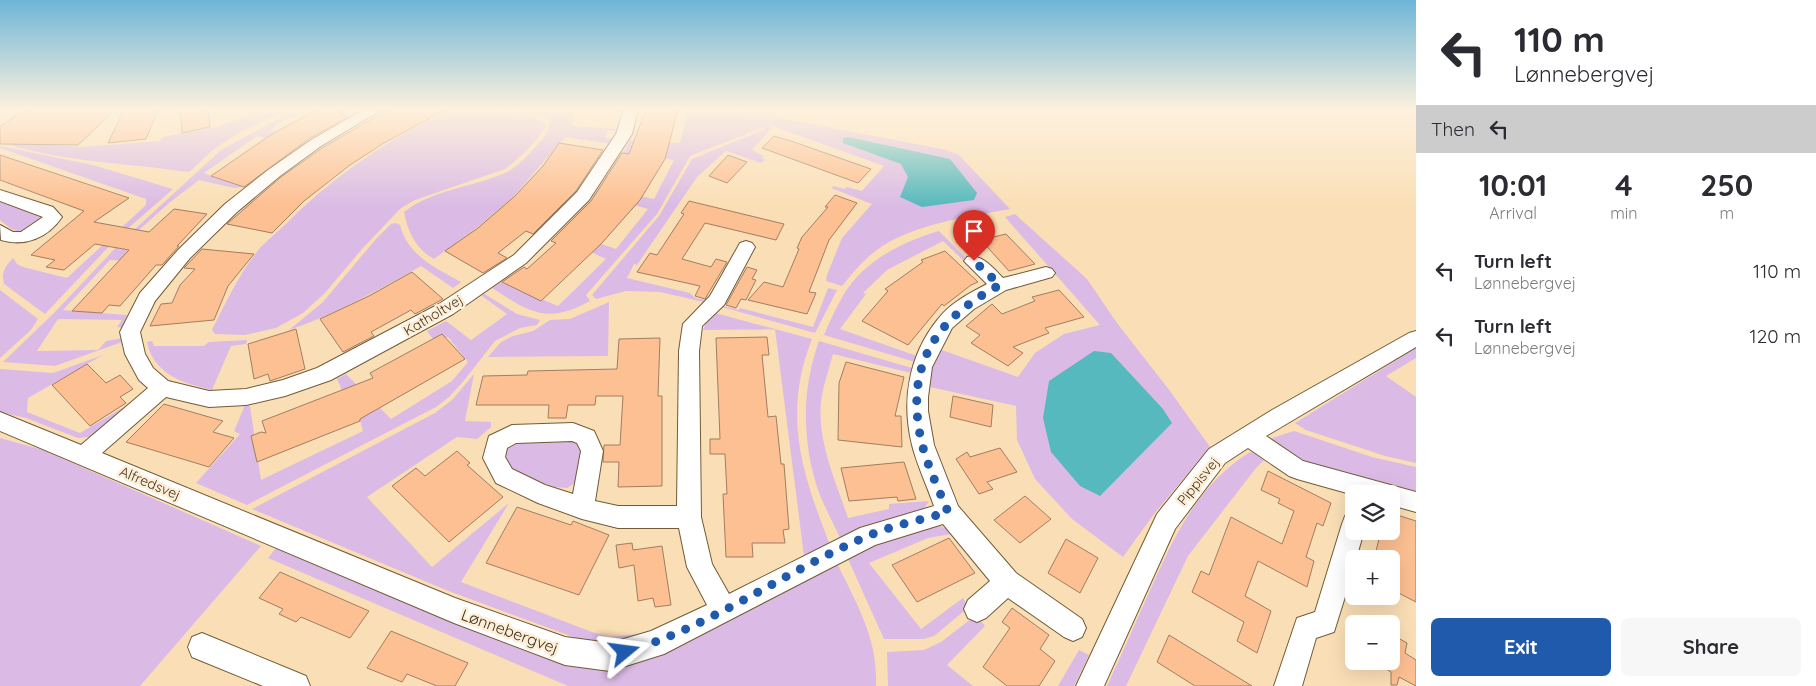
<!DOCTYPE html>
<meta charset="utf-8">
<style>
:root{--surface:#fff;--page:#f7f7f7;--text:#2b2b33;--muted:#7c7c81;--accent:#205aac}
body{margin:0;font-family:Quicksand,sans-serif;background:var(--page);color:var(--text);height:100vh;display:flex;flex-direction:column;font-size:19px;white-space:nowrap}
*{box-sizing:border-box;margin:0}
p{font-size:16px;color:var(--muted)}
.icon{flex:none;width:28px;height:28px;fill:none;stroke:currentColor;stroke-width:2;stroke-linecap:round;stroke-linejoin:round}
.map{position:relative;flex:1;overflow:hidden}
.details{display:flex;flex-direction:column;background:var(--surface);width:400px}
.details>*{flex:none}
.banner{background:#fff;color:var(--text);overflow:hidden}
.controls{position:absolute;left:1345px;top:485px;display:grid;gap:10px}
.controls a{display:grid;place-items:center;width:55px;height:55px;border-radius:8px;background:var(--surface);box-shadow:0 5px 20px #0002;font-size:25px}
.pin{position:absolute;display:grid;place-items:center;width:42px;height:42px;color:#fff;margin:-51px -21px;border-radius:50% 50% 50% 0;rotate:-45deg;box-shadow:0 0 5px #0007}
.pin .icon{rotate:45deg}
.me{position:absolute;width:55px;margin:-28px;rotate:74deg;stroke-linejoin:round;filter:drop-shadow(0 0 4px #0008)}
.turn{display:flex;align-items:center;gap:18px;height:105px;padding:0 15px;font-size:22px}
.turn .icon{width:65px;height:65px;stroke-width:2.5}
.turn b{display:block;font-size:35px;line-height:42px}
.then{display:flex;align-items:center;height:48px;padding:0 15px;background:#0003;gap:10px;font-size:19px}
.eta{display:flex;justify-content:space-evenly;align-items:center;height:85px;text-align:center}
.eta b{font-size:30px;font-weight:800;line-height:35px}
.cta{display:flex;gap:10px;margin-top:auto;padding:10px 15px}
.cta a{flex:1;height:58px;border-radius:8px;background:var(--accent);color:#fff;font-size:20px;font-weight:800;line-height:58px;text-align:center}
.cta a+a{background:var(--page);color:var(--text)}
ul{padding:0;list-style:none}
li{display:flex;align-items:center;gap:15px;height:65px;padding:0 15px}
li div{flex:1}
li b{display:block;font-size:19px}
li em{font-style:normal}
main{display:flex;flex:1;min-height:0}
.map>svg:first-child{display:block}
.green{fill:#dbbbe5}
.water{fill:#56b9bd}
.building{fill:#fdc092;stroke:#a27d61}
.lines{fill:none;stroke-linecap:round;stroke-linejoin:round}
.minor-casing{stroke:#725b36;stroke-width:2}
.minor{fill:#fff;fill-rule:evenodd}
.route{stroke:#205aac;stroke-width:9;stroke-dasharray:0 16.2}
.labels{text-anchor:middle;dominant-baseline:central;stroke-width:5;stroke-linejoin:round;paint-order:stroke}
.street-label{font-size:14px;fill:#3f3424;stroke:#ffeed6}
.near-street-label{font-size:16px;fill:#3f3424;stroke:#ffeed6}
</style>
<main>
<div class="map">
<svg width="1416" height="686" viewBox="0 0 1416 686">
<rect width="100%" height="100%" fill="#fadfb6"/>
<g class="green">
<path d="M269,110H287L240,132L214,149L189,172C126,163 61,162 0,142V135L31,144L82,147L160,141L162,137L212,128Z"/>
<polygon points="295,110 304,110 273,127 272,130 303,145 300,147 257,136 204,173 243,187 234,188 199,180 169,203 118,249 170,257 166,263 110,260 63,310 127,315 123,328 117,327 122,320 58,319 37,351 98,350 106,341 123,338 122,342 55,366 3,362 54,313 122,241 221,150"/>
<path d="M450,110C472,110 534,107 546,126C536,142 521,157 505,169L415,200L401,208L362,249L325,293L303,313L276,328L245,335L215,334L212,330C226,302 240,272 260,248C269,239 279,230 288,222C335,175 390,138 450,110Z"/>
<path d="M514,110H576L572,126L617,129L616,131L608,130L605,138L614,139L612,144L565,137L514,196L479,226L434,259C416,249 408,233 404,212C433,189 475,187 507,172C519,166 527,156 536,146C543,138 551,132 549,120L541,115Z"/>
<path d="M684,110H737L942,149L958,154L1010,209C968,217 912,224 877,250C863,260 853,273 842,286L826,281L827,275L842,238L872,204L831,188L834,186L844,189L847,187L862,191L884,166L770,125L772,128L752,150L764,156L762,158L765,160L761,163L726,151L697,177L637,265L634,264L627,278L690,293L695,298L705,300L704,302L660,292L626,291L596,299L592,295L659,216L692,159L765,129L762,128L692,155L689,158L657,214L586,295L590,301C547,325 529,312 492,288L501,282L558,306L606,259L556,236L563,231L616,249L648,209L595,194L600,188L654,199L674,160L636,152L633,157L622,155L630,140L680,143L688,111Z"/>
<path d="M0,146L93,165L173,189L117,238L45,314L4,284C1,272 5,267 13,258L17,264L23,267L67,278L146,205V199L0,148Z"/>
<path d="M0,201L44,219C22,232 21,238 0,220Z"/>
<polygon points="1015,214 1087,279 1117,323 1170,391 1210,447 1208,453 1199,460 1154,514 1123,557 1072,519 1035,479 1017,440 1016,406 930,387 930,370 939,349 1018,377 1035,353 1064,334 1100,325 1005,217"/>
<path d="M396,223L400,225C408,256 436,268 461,282L453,288L421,266C378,290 336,314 289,330L323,302L376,239L391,224Z"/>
<path d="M939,231L969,261L966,263L943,241L887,270L863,293L866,294L840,329L917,356L915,362L824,335C830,321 836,307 844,294C865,260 902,242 939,231Z"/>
<polygon points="828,288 837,290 815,333 722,307 723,306 739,310 740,308 813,327"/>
<polygon points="0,290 38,319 31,330 0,358"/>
<polygon points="483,293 517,314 540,320 537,325 520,328 495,341 462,383 449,397 436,407 247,505 196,483 240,434 234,431 245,405 250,406 261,480 363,431 353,395 345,397 337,379 346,374 391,419 452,381 468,362 448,337 435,342 427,331 446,321 471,340 507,314 482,296"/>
<polygon points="609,302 608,356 488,357 501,342 513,336 533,331 550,320 570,319"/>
<path d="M715,313L812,339C782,415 802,473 830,545L804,556L775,329L703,330L708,318Z"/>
<path d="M247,340L246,344L231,346L212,390C183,383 154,375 147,342L152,341L154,346H204L209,342Z"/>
<path d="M819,341L912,368L911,373L833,354C829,369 823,386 821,402C817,441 836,482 848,518L889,509V504L929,501L924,509L841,540C833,522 822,503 816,484C802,436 802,388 819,341Z"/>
<polygon points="1416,348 1416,358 1386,376 1416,397 1416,463 1385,456 1306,430 1295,423"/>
<polygon points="103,355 28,398 27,412 80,433 141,397 110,427 88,437 78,438 26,418 0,412 0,369 53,373"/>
<polygon points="474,374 465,421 491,422 491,427 477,439 457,437 367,497 432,567 509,503 461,582 592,632 609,637 638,634 648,635 604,645 584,641 446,590 252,509 435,413 452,400"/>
<path d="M1294,431L1372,457L1416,467V494C1381,484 1291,469 1272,438Z"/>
<polygon points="571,437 580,445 581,454 575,483 567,488 554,487 526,477 510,467 501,449 505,443"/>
<polygon points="0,438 43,450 261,546 140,686 0,686"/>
<path d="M1250,452L1258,453L1265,459L1256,468L1188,556L1126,686H1107C1121,656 1134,626 1148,595C1173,539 1196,486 1250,452Z"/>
<path d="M940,526L957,533L928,538L869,563L921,629L963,598L969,607L934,636L923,639H884L848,559C877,542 907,530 940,526Z"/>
<path d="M276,548L558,661L584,665L837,563C857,605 878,638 876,686H568L268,558Z"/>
<polygon points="976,615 985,626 947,665 973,686 888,686 887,652 924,650 941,642"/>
<polygon points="1079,650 1089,655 1074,686 1058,686"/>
</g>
<g class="water">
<polygon points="848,137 950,159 977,193 974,200 922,207 900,197 908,177 901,164 843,143 843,138"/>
<polygon points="1094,351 1111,353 1163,409 1172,423 1100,496 1080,486 1051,452 1043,418 1049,381"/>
</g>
<g class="building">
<polygon points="26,110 115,110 78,145 0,144 0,126"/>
<polygon points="124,110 158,110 146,139 108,143"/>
<polygon points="180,110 208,110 210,127 182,133"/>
<polygon points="316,110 335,110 348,117 310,138 244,187 211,176 269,136"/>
<polygon points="387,110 445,110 384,143 350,165 304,201 272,233 227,224 281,177 322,148"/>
<polygon points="654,110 678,110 665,159 640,200 601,244 541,301 502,282 524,267 527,269 556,243 551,241 591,201 622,153 629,154 645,112 654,113"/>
<polygon points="774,136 794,142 871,169 858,183 762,148"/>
<polygon points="559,143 603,150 576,191 533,234 526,231 498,253 507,258 483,273 445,251 478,228 515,196 543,166"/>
<polygon points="0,155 129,198 94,222 149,232 174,209 207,214 177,246 179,246 162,265 156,265 120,306 109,305 102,313 72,311 129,250 95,244 64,270 46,267 55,260 31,255 84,211 0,180"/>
<polygon points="728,155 747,162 727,183 709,176"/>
<polygon points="835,195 857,203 829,240 809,292 816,293 807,314 748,300 764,282 783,287 799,249 797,248 802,237 828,207 825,207"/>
<polygon points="689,201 784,224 776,240 705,223 682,259 711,267 716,259 727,262 705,299 695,296 700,286 637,272 650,253 657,255 684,214 681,213"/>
<polygon points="1006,234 1035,264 1009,271 981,240"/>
<polygon points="202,249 254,254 228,286 214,320 150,326 161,304 172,303 180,285 195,269 184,268"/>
<polygon points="945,251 978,282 971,285 944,306 942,304 908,345 862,321 888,291 885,289 923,262 921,260"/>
<polygon points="747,267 757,270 752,279 756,280 746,300 741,299 736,308 726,305"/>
<polygon points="412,272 443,299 415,314 411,310 371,332 374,336 343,352 320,319 369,296"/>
<polygon points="1059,290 1084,317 1045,328 1049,333 1013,347 1023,353 1008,366 971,343 980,335 966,326 992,304 1002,314 1035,301 1032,297"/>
<polygon points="296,329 305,369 270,381 268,374 254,379 248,344"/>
<polygon points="442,334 465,359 360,419 360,421 257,462 251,436 261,432 266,433 262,421 373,378 370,373"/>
<polygon points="767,337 769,355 762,355 768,417 776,416 781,464 784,464 789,529 783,530 785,543 752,543 753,557 726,557 723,494 727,494 725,454 710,454 710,439 720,439 716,338"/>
<polygon points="660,338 658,396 662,396 662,486 618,487 619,462 603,462 604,445 620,445 623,396 596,396 595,405 568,405 566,418 548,418 549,405 476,405 483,376 527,375 528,371 617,369 619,339"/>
<polygon points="846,362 904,377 895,416 901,416 902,447 838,440 839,383"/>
<polygon points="87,364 106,383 120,375 133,389 120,397 126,403 90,426 52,385"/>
<polygon points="953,396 993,405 991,427 950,417"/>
<polygon points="164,404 223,421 213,432 234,438 209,467 126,442"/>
<polygon points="1000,448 1017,472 987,482 993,489 979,494 956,459 967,452 970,457"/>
<polygon points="457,451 470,463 467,465 503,497 449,542 392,486 416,468 425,476"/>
<polygon points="904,462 916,499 898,501 897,497 849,501 841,468"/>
<polygon points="1268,471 1331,503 1323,526 1317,523 1306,557 1314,561 1307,587 1258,561 1245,596 1271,611 1257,653 1237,641 1244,622 1192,592 1201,571 1209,575 1231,517 1282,544 1294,511 1278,503 1280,499 1261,490"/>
<polygon points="1025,496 1051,519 1020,543 994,520"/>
<polygon points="517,507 571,525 573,521 609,535 579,595 486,563"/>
<polygon points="1397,515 1416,521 1416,602 1391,589 1391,559 1374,559 1381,531 1391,531 1391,523 1398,525"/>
<polygon points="949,538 975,573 917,602 892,565"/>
<polygon points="1066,539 1098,558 1080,593 1048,573"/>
<polygon points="632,543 633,550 662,546 671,605 655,607 653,598 638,601 634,565 619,568 616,545"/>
<polygon points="280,572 369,611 350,638 301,617 296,622 279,614 283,609 259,598"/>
<polygon points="1012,608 1049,635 1040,649 1055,661 1039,686 1007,686 983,667 1010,628 1002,622"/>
<polygon points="391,631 468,663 455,686 437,686 407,674 402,682 367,668"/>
<polygon points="1391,634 1407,643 1405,653 1416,660 1416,686 1399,677 1397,685 1391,685 1391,672 1373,661 1391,661"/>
<polygon points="1169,635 1252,686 1195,686 1157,662"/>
</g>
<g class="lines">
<g class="minor-casing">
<g id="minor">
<path d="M363,110H381L321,146L280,176L237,212L190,258L155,301L140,332L145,354L153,368L168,381L209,391L246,389L283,380L317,368L439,304L514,255L577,192L616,134L624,110H638L632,134L589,200L526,263L453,314L331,380L285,396L246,405L209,407L166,397L102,453L455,598L565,637L610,643L651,631L707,605L687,567L679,528H618L582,519L538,503L496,483L483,458L489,436L512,425L573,423L594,431L603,451L595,501L618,506H677L679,351L683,324L710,296L740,243L746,241L752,243L755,247L724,305L702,326L699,351L701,517L712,564L729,594L860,528L934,506C927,486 917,465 912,445C901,400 909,355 938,319C950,303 970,293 987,284L964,261L967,257C981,253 993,268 1003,278L1046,267L1052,269L1055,273L1052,277L1006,290L974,309L952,328L932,367L928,397V411L934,445L958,506L1016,573L1082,619L1086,628L1082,637L1073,641L1064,637L1008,598L986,618L977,622L968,618L964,609L968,600L990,581L943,524L875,545L664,654L610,671L565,665L454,623L0,431V412L81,445L148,388L139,380L125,354L120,332L140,293L178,250L225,204L268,170L311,140ZM572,441L577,443L581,451L573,494L545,485L512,469L505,457L507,448L516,443Z"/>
<path d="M0,190L53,207L62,217C48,238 25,247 1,240L0,225L13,232H21L43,217L0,201Z"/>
<polygon points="1416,331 1416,347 1266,436 1303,461 1416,492 1416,512 1391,505 1391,494 1354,495 1297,479 1289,476 1248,448 1225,463 1175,529 1104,686 1076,686 1157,514 1209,449 1272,410 1409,333"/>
<polygon points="1354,513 1354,531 1364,531 1356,559 1354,559 1354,568 1334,632 1316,638 1302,686 1274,686 1297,618 1315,612 1342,524 1345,516"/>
<polygon points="202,633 306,676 310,686 263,686 192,657 188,647 192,637"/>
</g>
</g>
<use href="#minor" class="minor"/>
</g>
<linearGradient id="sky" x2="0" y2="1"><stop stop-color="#6db6d7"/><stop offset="0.53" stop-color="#fdf1de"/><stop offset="1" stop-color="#fdf1de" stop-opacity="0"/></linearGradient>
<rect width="1416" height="206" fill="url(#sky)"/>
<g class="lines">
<path class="route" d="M625,652C711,627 785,571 868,536C893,525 922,520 948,512C939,490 928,467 922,444C904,368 933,320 1000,285L974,261"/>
</g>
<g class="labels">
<g class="street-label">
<text transform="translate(433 315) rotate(-31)">Katholtvej</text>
<text transform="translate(1198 481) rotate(-51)">Pippisvej</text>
<text transform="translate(150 483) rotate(23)">Alfredsvej</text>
</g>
<g class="near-street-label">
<text transform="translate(510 631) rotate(20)">Lønnebergvej</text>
</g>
</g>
</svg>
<div class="controls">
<a><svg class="icon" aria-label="layers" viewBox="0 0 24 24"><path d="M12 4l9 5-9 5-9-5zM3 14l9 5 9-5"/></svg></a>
<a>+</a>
<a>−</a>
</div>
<div class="pin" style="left:974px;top:261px;background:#d93025"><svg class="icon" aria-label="arrive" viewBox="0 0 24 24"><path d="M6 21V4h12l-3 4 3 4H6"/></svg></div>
<svg class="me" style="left:625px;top:652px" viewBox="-20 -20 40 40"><path d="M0-17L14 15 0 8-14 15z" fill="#205aac" stroke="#fff" stroke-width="4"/></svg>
</div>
<section class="details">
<div class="banner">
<div class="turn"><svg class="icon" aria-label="left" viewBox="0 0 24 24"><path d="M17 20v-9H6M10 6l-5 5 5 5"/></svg><div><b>110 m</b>Lønnebergvej</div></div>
<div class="then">Then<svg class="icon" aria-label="left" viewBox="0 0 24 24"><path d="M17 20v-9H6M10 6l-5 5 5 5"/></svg></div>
</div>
<div class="eta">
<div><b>10:01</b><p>Arrival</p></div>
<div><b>4</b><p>min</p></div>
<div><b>250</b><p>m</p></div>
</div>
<ul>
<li><svg class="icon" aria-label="left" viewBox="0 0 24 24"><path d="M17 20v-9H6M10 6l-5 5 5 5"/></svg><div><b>Turn left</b><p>Lønnebergvej</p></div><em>110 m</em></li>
<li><svg class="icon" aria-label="left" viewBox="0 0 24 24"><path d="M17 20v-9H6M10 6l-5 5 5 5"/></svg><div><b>Turn left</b><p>Lønnebergvej</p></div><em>120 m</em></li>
</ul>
<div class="cta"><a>Exit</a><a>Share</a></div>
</section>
</main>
